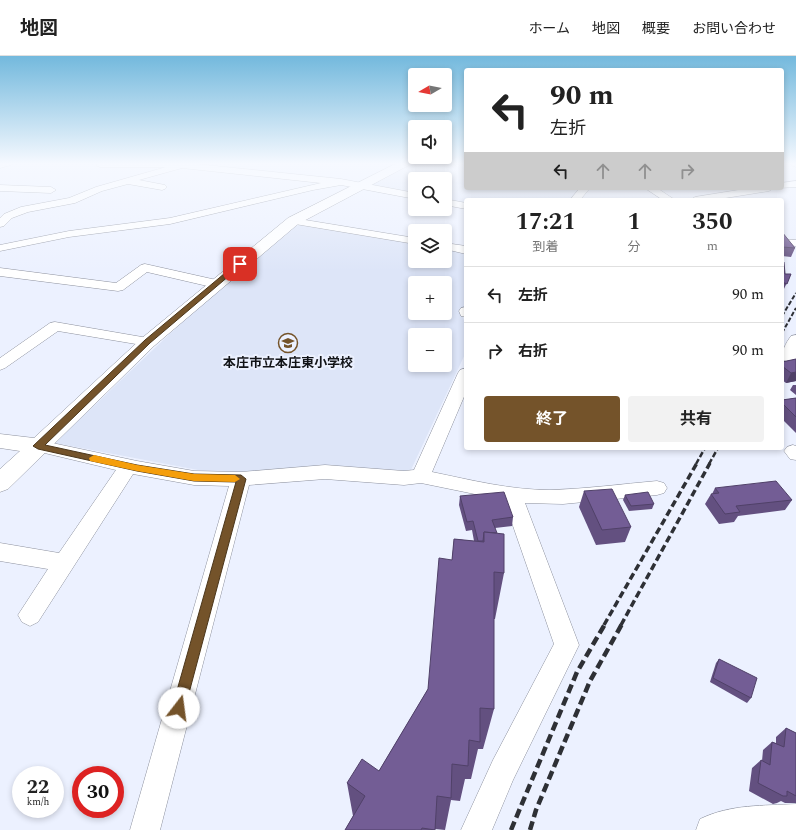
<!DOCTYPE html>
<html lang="ja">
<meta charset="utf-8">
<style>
:root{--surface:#fff;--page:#f2f2f2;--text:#222;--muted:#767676;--line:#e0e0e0;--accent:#74532a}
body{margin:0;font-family:Spectral,"Noto Sans JP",serif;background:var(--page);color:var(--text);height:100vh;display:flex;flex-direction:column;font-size:15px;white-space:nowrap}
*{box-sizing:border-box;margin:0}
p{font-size:13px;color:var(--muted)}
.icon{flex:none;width:22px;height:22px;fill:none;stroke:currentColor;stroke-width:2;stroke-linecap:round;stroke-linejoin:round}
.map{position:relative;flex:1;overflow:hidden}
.drawer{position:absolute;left:464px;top:142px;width:320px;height:252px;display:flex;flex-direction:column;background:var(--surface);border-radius:4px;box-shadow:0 2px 6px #0003}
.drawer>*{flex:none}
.guide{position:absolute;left:464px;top:12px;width:320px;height:122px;border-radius:4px;box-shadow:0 2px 6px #0003;background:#fff;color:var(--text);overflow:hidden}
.needle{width:26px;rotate:260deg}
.controls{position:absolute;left:408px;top:12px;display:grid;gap:8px}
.controls a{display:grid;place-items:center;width:44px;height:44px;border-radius:4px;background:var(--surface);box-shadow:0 2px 6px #0003;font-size:20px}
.speed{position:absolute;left:12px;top:710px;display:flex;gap:8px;font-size:20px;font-weight:700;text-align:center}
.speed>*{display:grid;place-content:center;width:52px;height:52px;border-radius:50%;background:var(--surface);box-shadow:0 2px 6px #0003;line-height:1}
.speed small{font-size:10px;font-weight:400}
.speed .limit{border:6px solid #d22;background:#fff;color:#111}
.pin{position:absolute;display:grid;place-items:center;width:34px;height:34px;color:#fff;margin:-17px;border-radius:8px;box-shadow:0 2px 6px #0006}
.me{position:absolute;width:44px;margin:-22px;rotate:15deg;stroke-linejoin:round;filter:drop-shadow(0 0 3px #0008)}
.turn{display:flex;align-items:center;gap:14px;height:84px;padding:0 20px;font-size:18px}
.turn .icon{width:52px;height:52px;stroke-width:2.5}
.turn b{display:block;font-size:28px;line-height:34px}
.lanes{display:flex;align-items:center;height:38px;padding:0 20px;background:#0003;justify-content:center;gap:20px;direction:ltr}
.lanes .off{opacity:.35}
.eta{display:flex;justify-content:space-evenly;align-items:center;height:68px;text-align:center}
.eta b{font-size:24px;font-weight:700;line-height:28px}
.button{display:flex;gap:8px;margin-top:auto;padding:8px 20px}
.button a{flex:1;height:46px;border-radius:4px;background:var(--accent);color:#fff;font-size:16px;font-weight:700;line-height:46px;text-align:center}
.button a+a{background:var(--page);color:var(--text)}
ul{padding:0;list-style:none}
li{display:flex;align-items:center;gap:12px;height:56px;padding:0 20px;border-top:1px solid var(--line)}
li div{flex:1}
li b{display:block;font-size:15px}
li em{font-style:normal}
header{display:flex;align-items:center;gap:24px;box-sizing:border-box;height:56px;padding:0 20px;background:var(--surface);border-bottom:1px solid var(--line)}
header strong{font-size:19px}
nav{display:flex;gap:22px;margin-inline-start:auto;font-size:14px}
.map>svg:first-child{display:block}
.built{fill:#dde5f8;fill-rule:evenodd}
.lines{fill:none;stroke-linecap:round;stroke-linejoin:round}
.minor-casing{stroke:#8d919e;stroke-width:1}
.tertiary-casing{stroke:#8d919e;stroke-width:1}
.minor{fill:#fff;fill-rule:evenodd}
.tertiary{fill:#fff;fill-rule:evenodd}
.rail-far3{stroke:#2e3035;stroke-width:2;stroke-dasharray:4.5 2;stroke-linecap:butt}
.rail-far2{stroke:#2e3035;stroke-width:2.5;stroke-dasharray:5.5 2.5;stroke-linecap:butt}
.rail-far1{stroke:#2e3035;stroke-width:3.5;stroke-dasharray:7 3.5;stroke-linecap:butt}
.rail{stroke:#2e3035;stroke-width:4.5;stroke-dasharray:9 4.5;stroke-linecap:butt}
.wall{fill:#635080}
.shaded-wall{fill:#504168}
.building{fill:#735d95;stroke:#504168}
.route{fill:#74532a;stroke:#4b361b}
.slow{fill:#f59e0b}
.labels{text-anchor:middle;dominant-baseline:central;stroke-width:4;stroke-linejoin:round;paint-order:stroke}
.poi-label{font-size:13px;font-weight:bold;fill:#121418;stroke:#ecf1ff}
</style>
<header>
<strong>地図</strong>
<nav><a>ホーム</a><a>地図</a><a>概要</a><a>お問い合わせ</a></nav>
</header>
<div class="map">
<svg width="796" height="774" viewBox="0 0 796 774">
<rect width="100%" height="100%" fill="#ecf1ff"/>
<g class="built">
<polygon points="412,107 466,107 466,132 581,132 571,144 466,144 466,148 445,144 445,123 415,123 415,138 368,129"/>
<path d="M297,169L415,188V205H445V193L466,196V253L461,257L466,269V296L410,416L321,412L214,417L55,387L219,231ZM415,227H445V257H415ZM415,279H445V309H415Z"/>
</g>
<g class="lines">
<g class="minor-casing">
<g id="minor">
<polygon points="0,107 12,107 11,109 0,112"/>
<polygon points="96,107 187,107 341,123 415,137 415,143 341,129 313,134 170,168 69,181 0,195 0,189 69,175 170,162 321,127 182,112 139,124 165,129 167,131 165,133 162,134 128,128 102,135 75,147 28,156 12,162 4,170 0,171 0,162 4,158 21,151 69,142 96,131 166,111 100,111 97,110"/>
<polygon points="790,107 796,107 796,111 791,109"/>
<polygon points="796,125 796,131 779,132 782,132 782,127"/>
<polygon points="0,129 51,131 56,134 51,137 0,135"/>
<polygon points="580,132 590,132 580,144 570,144"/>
<polygon points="645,132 657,132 675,144 663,144"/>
<polygon points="751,132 774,132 769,135 713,144 690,144 695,141"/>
<polygon points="445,143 466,147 466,153 445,149"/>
<polygon points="293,162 415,182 415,188 289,167 288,165"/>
<polygon points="782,183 796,184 796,190 782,189"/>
<polygon points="445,187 466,190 466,198 445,193"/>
<polygon points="145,208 221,225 222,228 221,231 216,232 147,216 123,234 118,235 0,220 0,212 116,227 141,209"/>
<polygon points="466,251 466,261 461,260 459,255 461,252"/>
<polygon points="55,266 148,282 153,283 155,286 153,289 148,290 58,275 5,312 0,314 0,302 50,267"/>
<path d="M796,279V307L782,304C782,295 785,288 791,280Z"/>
<path d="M466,312V336L432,416C471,424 510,434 550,434C586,433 622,428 657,425L664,427L667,432L664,437L657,439L563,448L525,447L579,589L513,724L492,774H461L493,704L554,588L504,444L421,427L404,429L325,423L249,429L160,774H130L229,430L194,429L133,418L38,566L30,570L22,566L18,559L48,513L0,505V487L59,497L116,414L32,394L29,390L32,386L38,384L137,405L194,415L241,416L325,409L404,415L414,414L458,317L460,314Z"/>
<polygon points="793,389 796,390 796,404 790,403 784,395 787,391"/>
<path d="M796,748V774H696L700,763C731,748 763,750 796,748Z"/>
</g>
</g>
<g class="tertiary-casing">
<polygon id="tertiary" points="397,107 410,107 409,109 298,168 154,290 8,433 0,436 0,413 20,395 0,392 0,378 34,382 142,282 288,162"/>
</g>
<use href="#minor" class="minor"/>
<use href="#tertiary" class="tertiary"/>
<g class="rail-far3">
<polyline points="782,260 796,237"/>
<polyline points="782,277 796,252"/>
</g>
<g class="rail-far2">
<polyline points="696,408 705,392"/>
<polyline points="709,408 718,392"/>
</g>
<g class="rail-far1">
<polyline points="604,569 697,407"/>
<polyline points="621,569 710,407"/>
</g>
<g class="rail">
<polyline points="511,774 577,616 605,568"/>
<polyline points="530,774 536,754 590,625 622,568"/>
</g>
</g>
<g class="wall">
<polygon points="782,176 795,192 791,201 782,200"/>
<polygon points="782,205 785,218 791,218 783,235 782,235"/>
<polygon points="796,303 796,325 786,327 782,324 782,306"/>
<polygon points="793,329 796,329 796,339 790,334"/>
<polygon points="796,342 796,377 782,363 782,344"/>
<polygon points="715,432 792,444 785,454 738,460 734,466 719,468 705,448 711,438 712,438"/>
<polygon points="584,435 631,471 625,486 596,489 579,451"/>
<polygon points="625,439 654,448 652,453 629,455 623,444"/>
<polygon points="460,440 513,461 512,470 495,472 504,517 495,563 494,563 494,653 483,693 478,693 471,723 465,723 460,745 451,744 445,774 435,773 435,774 345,774 353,760 347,727 379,715 428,633 452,504 454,483 474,485 472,474 466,475 459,449"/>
<polygon points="719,603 751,642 747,647 710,626 716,607"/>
<polygon points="786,672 796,677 796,747 785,747 781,745 777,747 773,748 749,735 752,712 761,704 762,705 763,694 772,686 776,687 776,681"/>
</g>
<polygon class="shaded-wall" points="796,316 796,325 786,327 791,317"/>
<g class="building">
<polygon points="782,176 795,192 782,191"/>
<polygon points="782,205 784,206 785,218 791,218 787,228 782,226"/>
<polygon points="796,303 796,316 791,317 782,310 782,306"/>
<polygon points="796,342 796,361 782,347 782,344"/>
<polygon points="776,425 792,444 736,450 740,456 725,458 711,438 719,437 715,432"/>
<polygon points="612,433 631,471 602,474 584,435"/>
<polygon points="504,436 513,461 492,464 497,477 484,476 483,485 478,485 473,465 467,466 460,440"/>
<polygon points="648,436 654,448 631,450 625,439"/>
<polygon points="484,476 504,478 504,517 494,516 494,653 480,652 480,686 469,684 468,710 452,708 451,742 437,740 435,774 422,772 421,774 345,774 365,740 347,727 362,703 379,715 428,633 439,502 452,504 454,483 484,486"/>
<polygon points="719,603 757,622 751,642 713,622"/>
<polygon points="786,672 796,677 796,740 787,735 787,740 783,740 758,727 761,704 770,709 772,686 784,691"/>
</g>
<linearGradient id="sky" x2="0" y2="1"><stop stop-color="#73b9dd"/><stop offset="0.5" stop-color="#f6f9ff"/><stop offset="1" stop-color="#f6f9ff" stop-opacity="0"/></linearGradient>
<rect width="796" height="215" fill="url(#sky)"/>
<polygon class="route" points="237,207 243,208 150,287 45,389 137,409 194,418 241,419 246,423 185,652 183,657 179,659 174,657 172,652 236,426 194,425 137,415 38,393 33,390 145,284"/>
<polygon class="slow" points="94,399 137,409 194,418 235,419 240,423 235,426 194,425 137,415 90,405 89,402"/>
<defs>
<g id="school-ring" transform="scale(1)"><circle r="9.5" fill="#ecf1ff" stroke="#74532a" stroke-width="1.5"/><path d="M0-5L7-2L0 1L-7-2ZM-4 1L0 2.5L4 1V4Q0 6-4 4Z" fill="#74532a"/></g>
</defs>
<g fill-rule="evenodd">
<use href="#school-ring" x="288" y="287"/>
</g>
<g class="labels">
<g class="poi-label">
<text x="288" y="307">本庄市立本庄東小学校</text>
</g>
</g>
</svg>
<div class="controls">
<a><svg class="needle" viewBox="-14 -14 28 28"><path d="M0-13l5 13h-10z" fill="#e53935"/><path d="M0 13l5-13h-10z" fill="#767676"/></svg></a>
<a><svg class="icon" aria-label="sound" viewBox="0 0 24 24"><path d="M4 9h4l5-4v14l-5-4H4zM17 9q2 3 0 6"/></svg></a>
<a><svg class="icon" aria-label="search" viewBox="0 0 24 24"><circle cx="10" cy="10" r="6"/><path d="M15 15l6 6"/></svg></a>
<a><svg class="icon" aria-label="layers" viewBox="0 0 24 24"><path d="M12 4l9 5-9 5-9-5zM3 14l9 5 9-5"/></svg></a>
<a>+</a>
<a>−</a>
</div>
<div class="speed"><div>22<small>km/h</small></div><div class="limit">30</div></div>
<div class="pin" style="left:240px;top:208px;background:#d93025"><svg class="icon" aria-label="arrive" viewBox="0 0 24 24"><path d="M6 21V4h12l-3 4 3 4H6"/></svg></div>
<svg class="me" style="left:179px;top:652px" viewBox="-20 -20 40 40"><circle r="19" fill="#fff"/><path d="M0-13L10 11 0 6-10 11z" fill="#74532a"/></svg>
<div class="guide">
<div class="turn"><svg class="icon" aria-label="left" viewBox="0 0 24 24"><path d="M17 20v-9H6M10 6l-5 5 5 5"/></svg><div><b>90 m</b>左折</div></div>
<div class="lanes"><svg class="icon" aria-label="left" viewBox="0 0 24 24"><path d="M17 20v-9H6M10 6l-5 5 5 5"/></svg><svg class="icon off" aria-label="ahead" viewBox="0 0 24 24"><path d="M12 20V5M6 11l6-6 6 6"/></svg><svg class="icon off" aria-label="ahead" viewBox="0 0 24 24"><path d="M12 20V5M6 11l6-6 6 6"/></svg><svg class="icon off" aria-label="right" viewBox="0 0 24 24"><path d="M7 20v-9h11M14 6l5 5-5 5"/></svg></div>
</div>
<section class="drawer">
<div class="eta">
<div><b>17:21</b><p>到着</p></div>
<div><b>1</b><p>分</p></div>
<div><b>350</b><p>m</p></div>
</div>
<ul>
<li><svg class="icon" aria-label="left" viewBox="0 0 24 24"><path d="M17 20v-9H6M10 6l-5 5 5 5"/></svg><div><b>左折</b></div><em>90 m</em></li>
<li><svg class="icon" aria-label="right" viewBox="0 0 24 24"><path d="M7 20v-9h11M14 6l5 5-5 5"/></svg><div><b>右折</b></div><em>90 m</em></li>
</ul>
<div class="button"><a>終了</a><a>共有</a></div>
</section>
</div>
